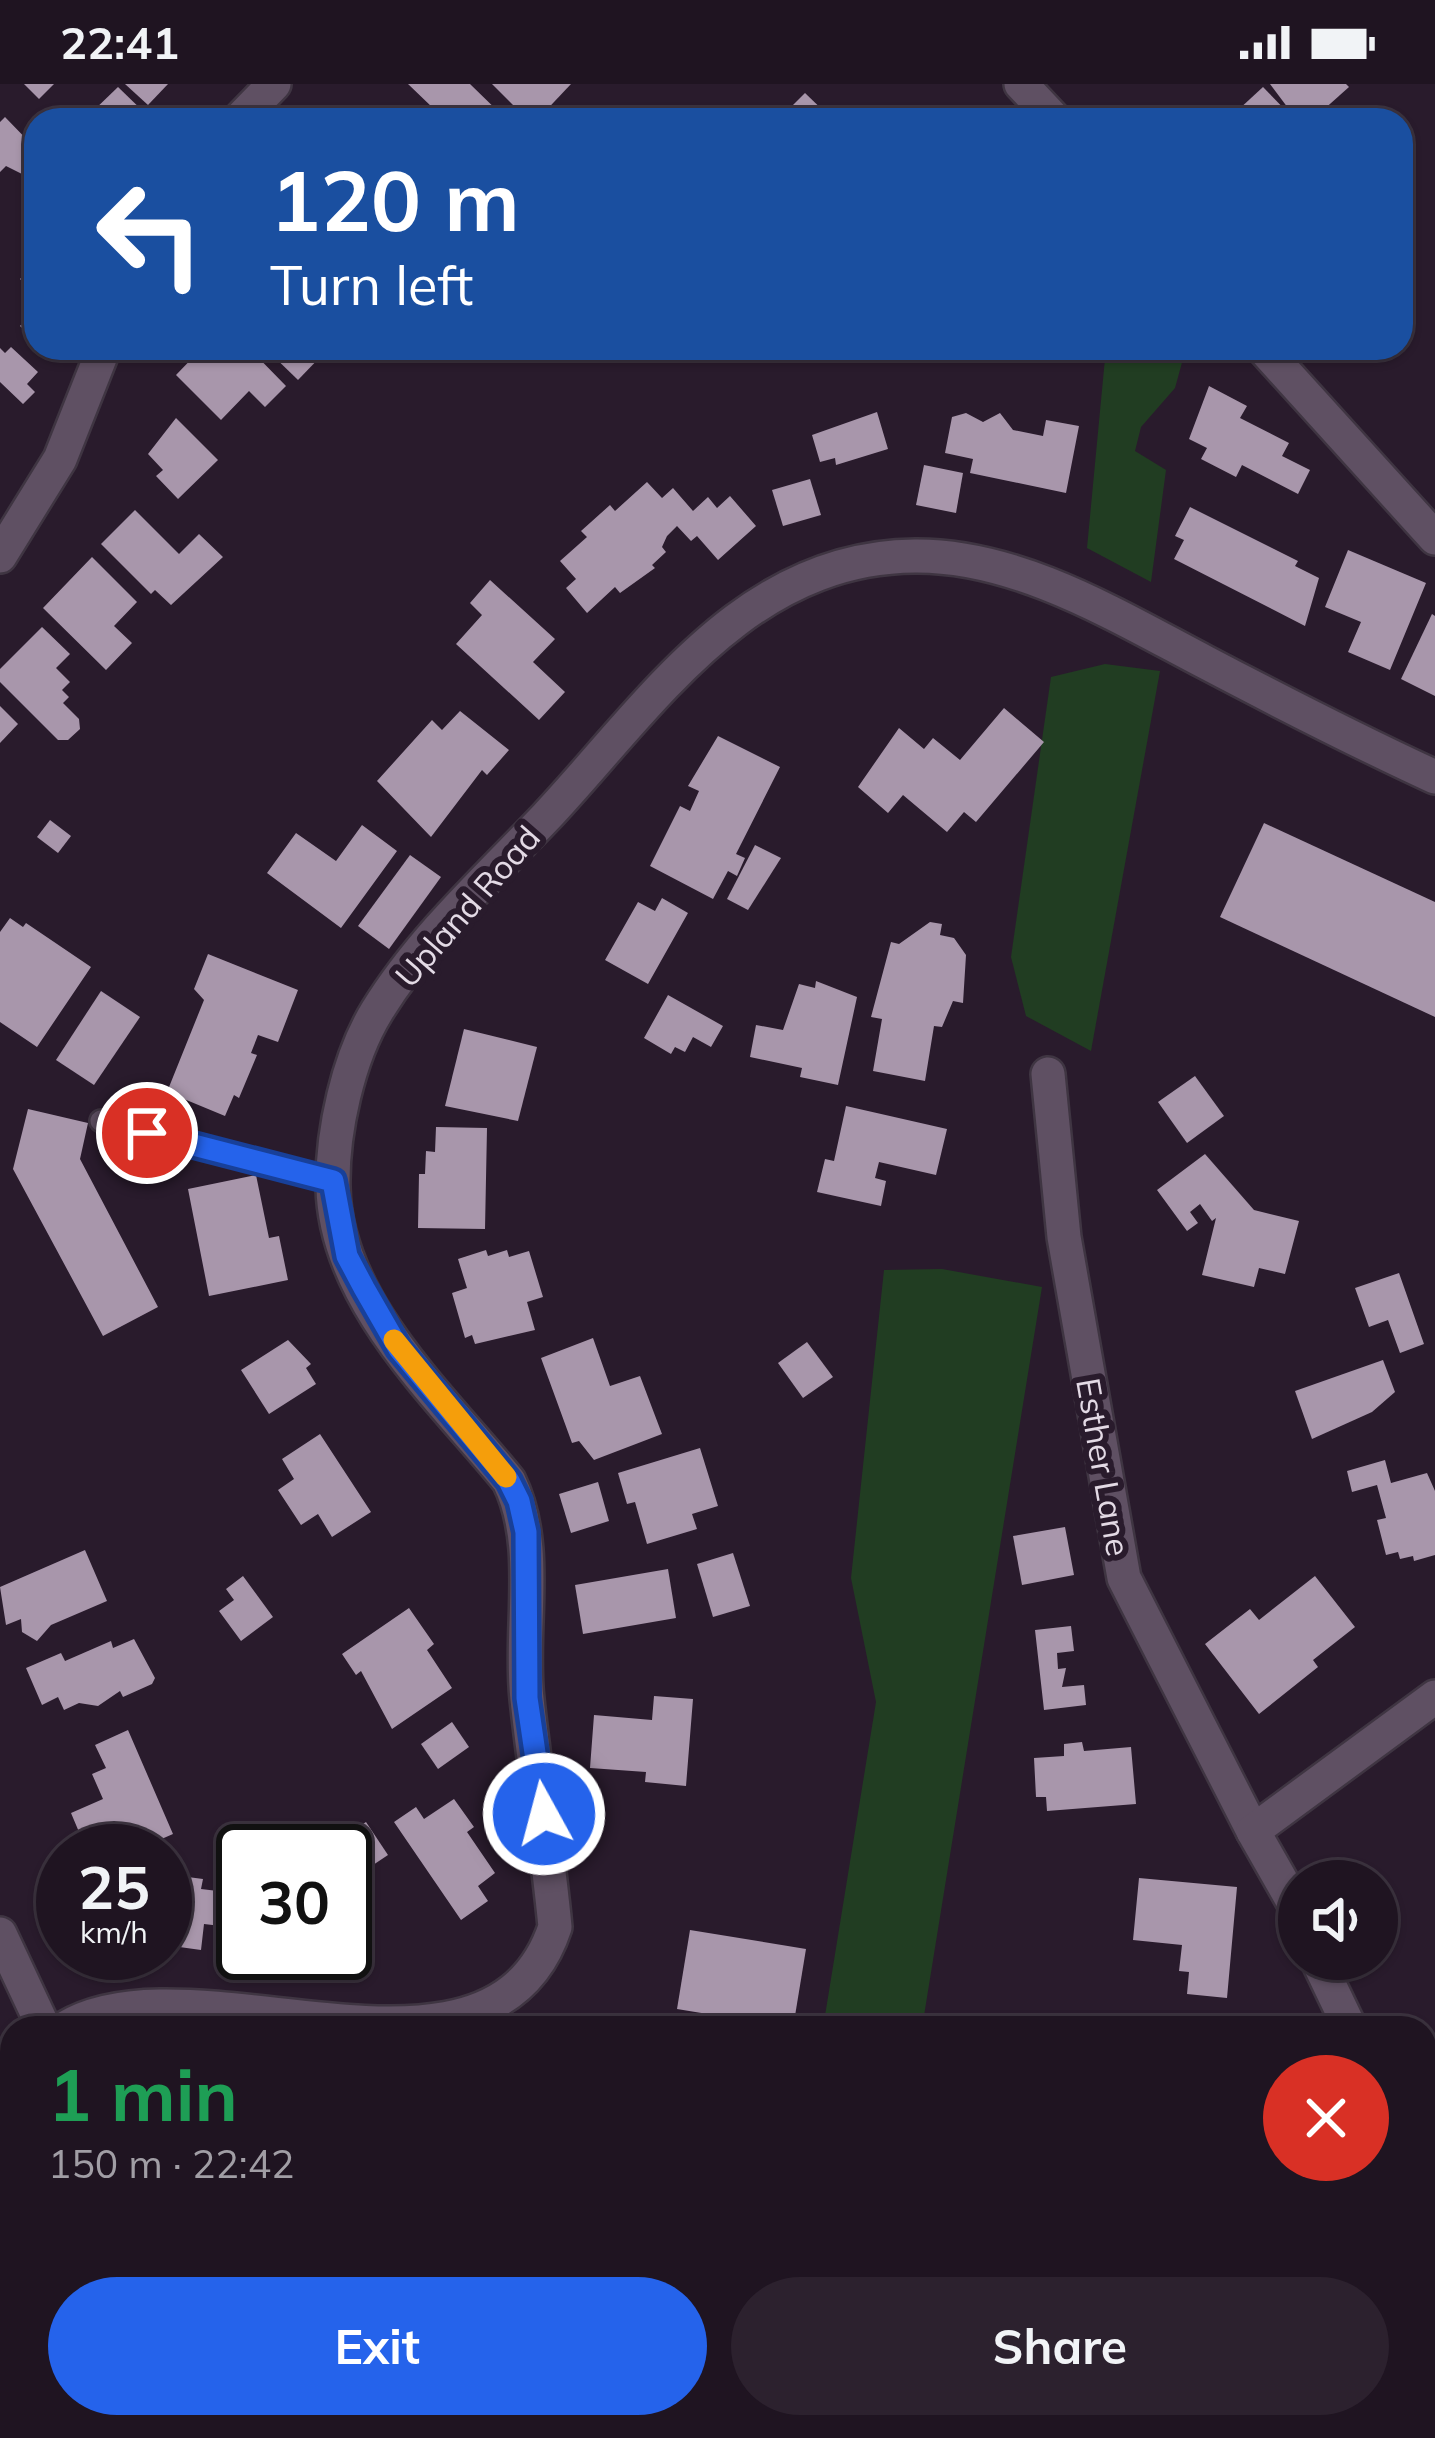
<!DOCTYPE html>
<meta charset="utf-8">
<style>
:root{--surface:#1f1421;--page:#2c212e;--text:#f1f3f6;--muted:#a19ea5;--line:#3c333f;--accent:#2563eb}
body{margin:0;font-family:Mulish,sans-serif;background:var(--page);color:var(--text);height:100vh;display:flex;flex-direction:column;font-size:45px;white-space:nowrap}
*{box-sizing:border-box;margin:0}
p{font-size:39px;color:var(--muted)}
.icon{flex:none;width:66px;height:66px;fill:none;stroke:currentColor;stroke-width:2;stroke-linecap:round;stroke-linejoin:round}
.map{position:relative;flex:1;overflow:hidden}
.panel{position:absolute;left:0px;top:1932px;width:1437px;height:423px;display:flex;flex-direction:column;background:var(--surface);border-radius:36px 36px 0 0;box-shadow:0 3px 9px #0004,0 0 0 3px var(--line)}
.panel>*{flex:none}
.hud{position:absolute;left:24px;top:24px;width:1389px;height:252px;border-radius:36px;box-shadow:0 3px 9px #0004,0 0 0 3px var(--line);background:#1a4fa0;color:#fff;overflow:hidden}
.buttons{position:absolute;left:1278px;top:1776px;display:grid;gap:24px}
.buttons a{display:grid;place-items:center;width:120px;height:120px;border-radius:50%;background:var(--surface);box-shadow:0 3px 9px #0004,0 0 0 3px var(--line);font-size:60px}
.speed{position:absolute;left:36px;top:1740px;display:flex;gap:24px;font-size:60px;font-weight:700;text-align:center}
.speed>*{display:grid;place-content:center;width:156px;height:156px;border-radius:50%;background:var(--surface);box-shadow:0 3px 9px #0004,0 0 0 3px var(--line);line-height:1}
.speed small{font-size:30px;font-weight:400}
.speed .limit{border:6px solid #111;border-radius:18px;background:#fff;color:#111}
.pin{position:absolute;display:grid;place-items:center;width:102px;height:102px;color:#fff;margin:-51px;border:6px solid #fff;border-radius:50%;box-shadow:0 3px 12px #0007}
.me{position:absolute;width:132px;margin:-66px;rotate:353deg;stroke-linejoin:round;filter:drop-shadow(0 0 9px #0008)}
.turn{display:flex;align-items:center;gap:42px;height:252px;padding:0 48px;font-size:54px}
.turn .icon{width:156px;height:156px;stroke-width:2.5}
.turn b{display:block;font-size:84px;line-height:102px}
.round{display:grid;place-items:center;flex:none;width:126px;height:126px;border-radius:63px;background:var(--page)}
.overview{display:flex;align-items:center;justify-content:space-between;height:204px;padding:0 48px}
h1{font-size:72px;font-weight:700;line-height:90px;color:#1e9e55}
.cta{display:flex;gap:24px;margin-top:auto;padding:24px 48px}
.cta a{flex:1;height:138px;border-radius:72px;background:var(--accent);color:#fff;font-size:48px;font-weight:700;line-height:138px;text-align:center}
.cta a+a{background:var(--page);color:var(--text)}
.status{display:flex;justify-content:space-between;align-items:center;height:84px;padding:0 60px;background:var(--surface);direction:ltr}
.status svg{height:33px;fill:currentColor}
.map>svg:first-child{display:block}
.green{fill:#213d22}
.building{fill:#a896ab}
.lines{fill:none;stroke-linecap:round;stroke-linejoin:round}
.service-casing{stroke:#3f3542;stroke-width:26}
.minor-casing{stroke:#3f3542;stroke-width:38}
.service{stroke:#5f5063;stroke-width:21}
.minor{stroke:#5f5063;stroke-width:33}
.route-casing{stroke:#184099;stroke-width:30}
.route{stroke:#2563eb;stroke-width:21}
.slow{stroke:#f59e0b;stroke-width:21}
.labels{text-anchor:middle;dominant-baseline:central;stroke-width:12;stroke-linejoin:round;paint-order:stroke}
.street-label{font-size:33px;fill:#e3dae5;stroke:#291b2c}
</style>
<div class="status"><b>22:41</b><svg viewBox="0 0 49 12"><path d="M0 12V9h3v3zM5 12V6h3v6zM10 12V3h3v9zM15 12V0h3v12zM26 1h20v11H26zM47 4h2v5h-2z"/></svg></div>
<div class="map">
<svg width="1435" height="2354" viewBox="0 0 1435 2354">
<rect width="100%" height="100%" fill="#291b2c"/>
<g class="green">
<polygon points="1106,264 1186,264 1175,304 1141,343 1135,367 1166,386 1151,498 1087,464"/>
<polygon points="1105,580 1160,587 1091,967 1026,932 1011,873 1051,593"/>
<polygon points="942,1185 1042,1203 922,1944 823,1944 876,1618 851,1494 884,1186"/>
<polygon points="757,2343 849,2343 847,2354 755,2354"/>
</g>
<g class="building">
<polygon points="24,0 54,0 39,15"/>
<polygon points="125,0 168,0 148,21"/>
<polygon points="408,0 470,0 507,36 422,36 433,24"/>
<polygon points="492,0 571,0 537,36 528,36"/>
<polygon points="1270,0 1346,0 1349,3 1312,36 1297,36"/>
<polygon points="118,3 149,33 146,36 96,36 90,30"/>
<polygon points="1263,3 1295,36 1246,36 1237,27"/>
<polygon points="805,9 833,36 786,36 782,32"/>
<polygon points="5,33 35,64 36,97 6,82 0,88 0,38"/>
<polygon points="36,161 36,210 20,195 32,183 23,175"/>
<polygon points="36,224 36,257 20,242"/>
<polygon points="11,263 38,288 27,300 35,308 23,320 0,298 0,264 5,269"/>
<polygon points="202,264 249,264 286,302 265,323 249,307 221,336 176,291"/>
<polygon points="265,264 319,264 324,269 298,296"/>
<polygon points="1209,302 1247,322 1240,334 1289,359 1282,372 1310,386 1298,410 1242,381 1236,393 1201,375 1207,364 1189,355"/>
<polygon points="877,328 888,365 836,381 835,374 820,378 812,351"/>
<polygon points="966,329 983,338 1000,329 1013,346 1043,352 1046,336 1079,342 1066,409 970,389 973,375 945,369 952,333"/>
<polygon points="176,334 218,376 178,415 156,392 163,386 148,370"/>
<polygon points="924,381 963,389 956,429 916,421"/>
<polygon points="810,395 821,431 783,442 772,406"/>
<polygon points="647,398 662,414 673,404 693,427 708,413 717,424 730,412 756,442 718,476 697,452 691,457 677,442 667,452 662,463 666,468 652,481 655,484 620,509 615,503 587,529 566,504 576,495 560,477 587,453 581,447 610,421 615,427"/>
<polygon points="1190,423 1298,477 1295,482 1319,494 1305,542 1174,475 1184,456 1175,452"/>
<polygon points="135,426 179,470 199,450 223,473 171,521 155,506 151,510 101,460"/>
<polygon points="1348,466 1426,499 1390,586 1348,568 1361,538 1325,523"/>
<polygon points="92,473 137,518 114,542 132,559 106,586 43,524"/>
<polygon points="490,496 555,555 533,578 565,608 539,636 456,560 482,531 470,519"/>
<polygon points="1432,530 1435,532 1435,612 1401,595"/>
<polygon points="42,543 70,570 56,584 70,598 62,606 69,613 63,619 79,635 80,645 68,656 58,656 0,598 0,585"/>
<polygon points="0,622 18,640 0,659"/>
<polygon points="1004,624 1044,658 976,738 964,728 947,748 903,711 888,729 858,703 899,644 924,665 933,654 960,676"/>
<polygon points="460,627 509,666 487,691 482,686 431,753 377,697 432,636 442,646"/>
<polygon points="718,652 780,683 736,770 745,774 737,792 728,787 713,815 650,782 680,722 690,727 699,707 688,702"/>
<polygon points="50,736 71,752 58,769 37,753"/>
<polygon points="1264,739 1435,818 1435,933 1220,833"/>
<polygon points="362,741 397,767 341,844 267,789 296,749 336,777"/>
<polygon points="755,761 781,774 748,826 727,815"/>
<polygon points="410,771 441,793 389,865 358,842"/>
<polygon points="662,814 688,829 648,900 605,876 638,818 655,827"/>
<polygon points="10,834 23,843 26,839 91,883 37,963 0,938 0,848"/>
<polygon points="930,838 942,840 940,851 954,854 966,871 963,919 953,917 942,943 934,942 925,997 873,987 882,935 871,933 891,858 899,860"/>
<polygon points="208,870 298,906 278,958 258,951 251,969 257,971 239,1014 234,1011 225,1032 167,1008 204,916 194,905"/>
<polygon points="816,897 857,913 838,1001 800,993 802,984 750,973 756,941 783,946 799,900 815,904"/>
<polygon points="101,907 140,933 94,1001 56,976"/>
<polygon points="668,911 723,942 711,963 693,953 685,968 675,963 671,970 644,954"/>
<polygon points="464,945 537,963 518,1037 445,1022"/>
<polygon points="1195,992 1224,1032 1187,1059 1158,1018"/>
<polygon points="846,1022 947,1045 936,1091 879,1078 875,1094 886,1097 881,1122 817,1108 825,1075 834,1077"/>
<polygon points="28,1025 88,1039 80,1075 158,1223 103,1252 13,1085"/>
<polygon points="436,1043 487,1044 485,1145 418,1144 419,1090 425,1090 426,1067 435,1068"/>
<polygon points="1205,1070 1254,1126 1299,1137 1285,1190 1259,1184 1254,1203 1202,1191 1216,1134 1212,1137 1200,1120 1190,1128 1198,1139 1187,1147 1157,1106"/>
<polygon points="256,1091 269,1154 279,1152 288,1196 209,1212 188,1105"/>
<polygon points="486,1166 488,1172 507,1166 509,1173 529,1167 543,1213 527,1218 535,1246 475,1260 472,1251 465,1254 452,1209 467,1204 458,1175"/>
<polygon points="1399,1189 1424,1260 1400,1269 1388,1236 1369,1243 1355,1204"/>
<polygon points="593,1254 610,1302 640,1292 662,1350 594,1376 579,1357 572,1359 541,1274"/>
<polygon points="288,1256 311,1280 306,1284 316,1300 269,1330 241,1286"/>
<polygon points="807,1258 833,1293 803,1314 778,1279"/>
<polygon points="1383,1276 1395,1308 1372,1328 1312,1355 1295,1307"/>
<polygon points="320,1350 371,1428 332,1453 318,1430 301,1441 278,1406 294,1395 282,1375"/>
<polygon points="700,1364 718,1422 692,1430 697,1445 647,1460 635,1418 627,1420 618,1389"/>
<polygon points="1385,1376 1391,1399 1427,1389 1435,1407 1435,1471 1414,1477 1413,1472 1400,1475 1398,1468 1386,1471 1377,1436 1386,1434 1377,1401 1352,1408 1347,1387"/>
<polygon points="598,1398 609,1437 571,1449 559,1410"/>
<polygon points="1065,1443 1074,1491 1022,1501 1013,1452"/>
<polygon points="85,1466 107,1517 51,1541 37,1557 22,1548 21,1535 6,1541 0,1503"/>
<polygon points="733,1469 750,1522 713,1533 697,1480"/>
<polygon points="668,1485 676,1534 583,1550 575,1501"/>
<polygon points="243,1492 273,1533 241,1557 219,1527 234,1516 226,1505"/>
<polygon points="1315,1492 1355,1543 1313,1576 1318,1583 1259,1630 1205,1560 1250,1525 1259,1536"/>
<polygon points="409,1524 434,1560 427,1566 452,1604 392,1645 361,1587 356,1591 342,1570"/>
<polygon points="1071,1542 1074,1567 1057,1569 1058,1585 1066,1584 1062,1603 1084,1601 1086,1621 1044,1626 1035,1546"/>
<polygon points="134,1555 155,1594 152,1600 123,1613 120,1607 98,1622 79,1619 64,1626 58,1613 42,1621 26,1584 61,1569 65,1577 111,1557 113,1564"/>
<polygon points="654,1612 693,1615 686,1702 645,1698 646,1688 590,1684 594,1631 652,1636"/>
<polygon points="452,1638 469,1663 438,1685 421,1660"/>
<polygon points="128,1646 173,1750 134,1767 87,1767 71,1729 103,1715 92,1690 106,1684 95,1661"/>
<polygon points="1082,1658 1084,1667 1131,1663 1136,1720 1047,1727 1046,1713 1036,1713 1034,1674 1064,1672 1064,1660"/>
<polygon points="454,1715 474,1743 467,1748 495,1789 478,1802 488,1817 461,1836 394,1738 416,1723 424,1735"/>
<polygon points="366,1738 388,1771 358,1791 336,1758"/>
<polygon points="165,1790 203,1795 201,1805 243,1810 238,1844 204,1840 201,1866 165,1861"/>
<polygon points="1139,1794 1237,1803 1227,1914 1187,1910 1189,1888 1179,1887 1182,1861 1133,1856"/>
<polygon points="690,1846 806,1865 793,1944 677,1925"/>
<polygon points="331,2343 412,2343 408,2354 345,2354 329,2349"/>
<polygon points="680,2343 744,2343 736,2354 688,2354"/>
<polygon points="1321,2343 1403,2343 1386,2354 1328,2354"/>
</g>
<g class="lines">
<g class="service-casing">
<g id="service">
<polyline points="101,1037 333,1097"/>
<polyline points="1425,2160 1435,2155"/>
</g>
</g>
<g class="minor-casing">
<g id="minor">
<polyline points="1021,0 1055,36"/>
<polyline points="239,36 274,0"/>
<polyline points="1263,264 1435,454"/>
<polyline points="0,472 60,375 104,264"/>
<polyline points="1048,990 1064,1153 1124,1494 1253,1747"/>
<polyline points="1299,1828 1253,1747 1435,1613"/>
<polyline points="0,1850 44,1944"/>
<polyline points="1317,1875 1350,1944"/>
<path d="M65,1944C192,1866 491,2035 555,1843C548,1767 535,1691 527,1615C519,1544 541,1463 509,1397C442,1314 335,1218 333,1103C332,1048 348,974 377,927C422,854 488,794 546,733C650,622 744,473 915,472C1018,471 1117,532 1205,578C1281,618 1357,657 1435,693"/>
<polyline points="1425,2080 1435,2098"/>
<polyline points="0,2239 12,2231"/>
<polyline points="584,2343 593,2354"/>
</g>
</g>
<use href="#service" class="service"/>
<use href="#minor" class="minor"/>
</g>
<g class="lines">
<g class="route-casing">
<polyline id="route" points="147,1049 333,1097 347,1172 364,1204 399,1265 509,1397 519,1417 526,1448 527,1614 544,1730"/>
</g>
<use href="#route" class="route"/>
<polyline class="slow" points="394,1256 506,1393"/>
</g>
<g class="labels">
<g class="street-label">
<text transform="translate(467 822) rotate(-49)">Upland Road</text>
<text transform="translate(1104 1383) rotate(80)">Esther Lane</text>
</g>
</g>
</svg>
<div class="buttons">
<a><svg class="icon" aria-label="sound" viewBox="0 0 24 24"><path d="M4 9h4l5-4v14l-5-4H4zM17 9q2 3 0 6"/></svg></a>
</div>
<div class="speed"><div>25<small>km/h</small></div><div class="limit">30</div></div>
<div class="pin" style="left:147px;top:1049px;background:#d93025"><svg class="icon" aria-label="arrive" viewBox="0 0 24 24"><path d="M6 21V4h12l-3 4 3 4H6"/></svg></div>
<svg class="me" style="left:544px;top:1730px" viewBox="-20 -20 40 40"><circle r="17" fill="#2563eb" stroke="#fff" stroke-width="3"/><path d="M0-11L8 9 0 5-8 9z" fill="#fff"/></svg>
<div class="hud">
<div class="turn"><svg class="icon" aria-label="left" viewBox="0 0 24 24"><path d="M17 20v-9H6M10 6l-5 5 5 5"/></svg><div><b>120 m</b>Turn left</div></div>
</div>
<section class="panel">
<div class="overview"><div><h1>1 min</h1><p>150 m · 22:42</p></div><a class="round" style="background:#d93025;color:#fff"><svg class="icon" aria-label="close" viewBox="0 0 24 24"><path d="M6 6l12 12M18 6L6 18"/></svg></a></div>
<div class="cta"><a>Exit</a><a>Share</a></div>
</section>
</div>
